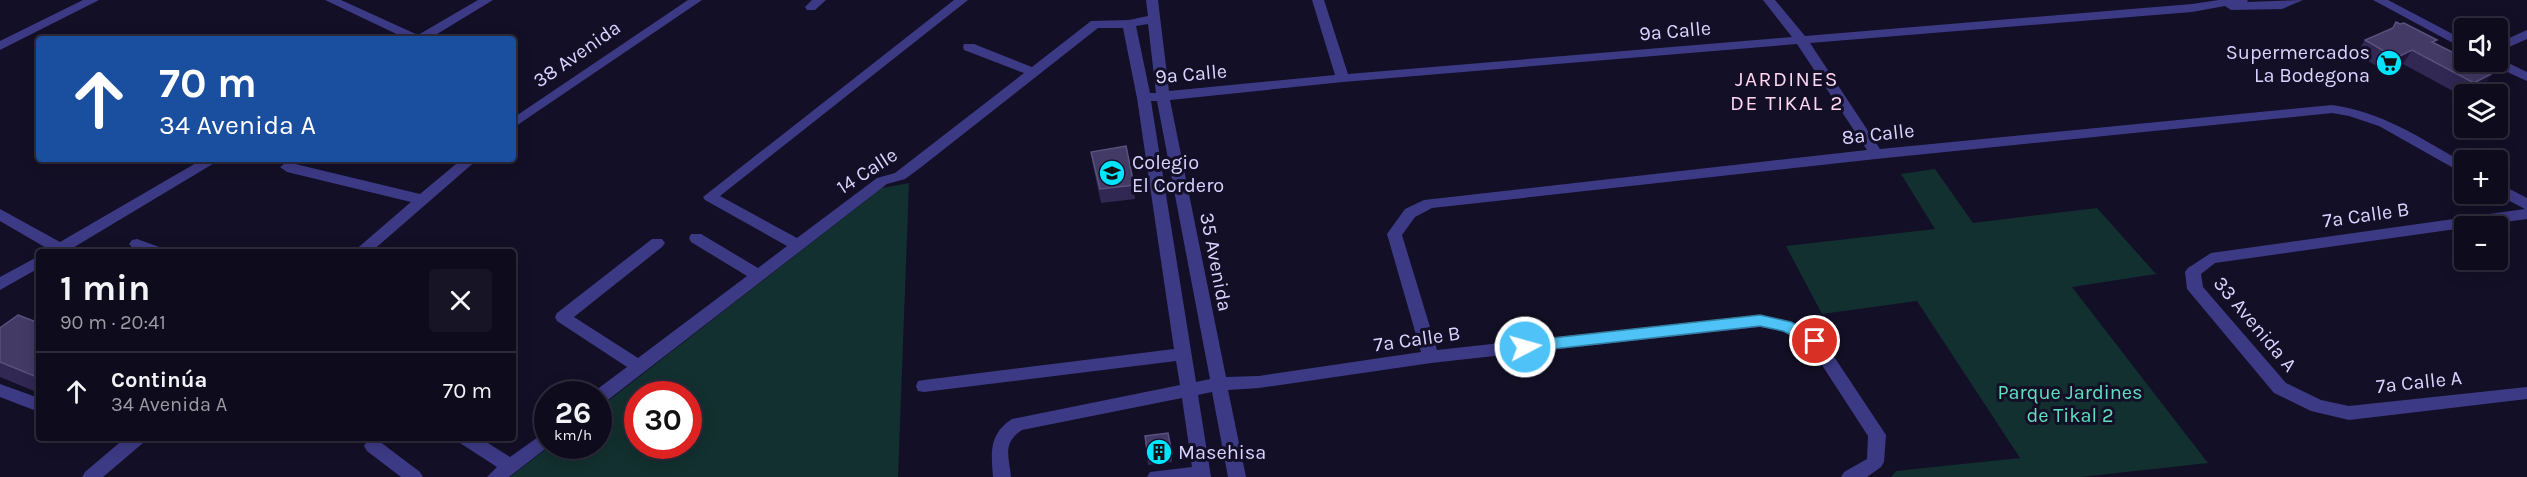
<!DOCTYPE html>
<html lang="es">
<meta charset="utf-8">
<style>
:root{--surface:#0e0b1c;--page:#171425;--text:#f1f3f6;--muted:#9b9ba3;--line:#2e2b3b}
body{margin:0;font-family:Karla,sans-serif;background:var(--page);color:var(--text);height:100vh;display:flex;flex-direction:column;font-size:22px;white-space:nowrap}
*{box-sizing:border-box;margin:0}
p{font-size:20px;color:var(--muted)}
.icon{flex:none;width:33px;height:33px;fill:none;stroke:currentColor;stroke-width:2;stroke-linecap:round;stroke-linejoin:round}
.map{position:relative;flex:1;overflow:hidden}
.panel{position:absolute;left:36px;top:249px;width:480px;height:192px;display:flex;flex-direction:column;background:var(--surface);border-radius:6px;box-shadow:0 3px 15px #0003,0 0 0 2px var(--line)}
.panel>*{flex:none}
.top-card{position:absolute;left:36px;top:36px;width:480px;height:126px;border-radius:6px;box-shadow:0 3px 15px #0003,0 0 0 2px var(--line);background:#1a4fa0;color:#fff;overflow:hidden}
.tools{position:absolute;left:2454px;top:18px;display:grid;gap:12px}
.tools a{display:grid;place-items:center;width:54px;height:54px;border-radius:6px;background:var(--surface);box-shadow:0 3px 15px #0003,0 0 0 2px var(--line);font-size:30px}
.speed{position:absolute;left:534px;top:381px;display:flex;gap:12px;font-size:30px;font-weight:700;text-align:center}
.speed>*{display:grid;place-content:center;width:78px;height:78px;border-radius:50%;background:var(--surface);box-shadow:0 3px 15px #0003,0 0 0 2px var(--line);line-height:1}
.speed small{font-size:15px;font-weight:400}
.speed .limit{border:9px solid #d22;background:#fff;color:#111}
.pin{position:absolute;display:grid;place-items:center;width:51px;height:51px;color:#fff;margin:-26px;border:3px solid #fff;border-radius:50%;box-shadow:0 2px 6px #0007}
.me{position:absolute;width:66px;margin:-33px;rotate:84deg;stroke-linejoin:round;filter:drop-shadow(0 0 4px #0008)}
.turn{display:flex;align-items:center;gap:21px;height:126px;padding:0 24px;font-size:27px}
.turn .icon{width:78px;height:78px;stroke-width:2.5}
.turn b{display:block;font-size:42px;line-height:51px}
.round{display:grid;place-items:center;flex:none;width:63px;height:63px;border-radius:6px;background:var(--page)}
.summary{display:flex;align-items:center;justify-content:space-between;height:102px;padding:0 24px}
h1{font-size:36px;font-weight:700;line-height:45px}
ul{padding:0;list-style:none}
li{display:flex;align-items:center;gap:18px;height:78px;padding:0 24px;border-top:2px solid var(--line)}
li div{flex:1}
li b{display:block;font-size:22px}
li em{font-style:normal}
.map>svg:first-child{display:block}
.green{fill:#12302f;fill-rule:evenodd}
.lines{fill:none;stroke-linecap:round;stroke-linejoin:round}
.minor{fill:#3d3a85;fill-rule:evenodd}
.wall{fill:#312854}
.shaded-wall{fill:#1d163a}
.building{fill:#433a66;stroke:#5a527e;stroke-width:1.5}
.route{fill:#4fc3f7;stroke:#337fa1;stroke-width:1.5}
.labels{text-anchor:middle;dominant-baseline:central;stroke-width:6;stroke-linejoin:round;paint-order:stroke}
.street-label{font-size:20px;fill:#d9d4ff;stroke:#130f26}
.poi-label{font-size:20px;fill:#d9d4ff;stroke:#130f26;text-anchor:start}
.park-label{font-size:20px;fill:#5fe0c0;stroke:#130f26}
.neighbourhood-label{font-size:21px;letter-spacing:1.5px;fill:#ffd6f0;stroke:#130f26}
</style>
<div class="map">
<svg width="2527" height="477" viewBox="0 0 2527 477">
<rect width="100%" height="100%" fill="#130f26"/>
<g class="green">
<polygon points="1935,169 1973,223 2097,208 2156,274 2072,287 2208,463 2081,477 1891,477 1896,471 2020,458 1917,301 1822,314 1786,246 1935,229 1901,174"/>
<path d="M909,183L898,477H510L550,446H598L599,408L882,188ZM638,394H688V446H638Z"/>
</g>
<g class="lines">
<g class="minor">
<polygon points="83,0 99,0 0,50 0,41"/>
<polygon points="325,0 341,0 418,35 478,0 493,0 429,39 407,39"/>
<polygon points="688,0 702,0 513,128 513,118"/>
<polygon points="812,0 826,0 815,10 807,10 805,7"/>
<path d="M954,0H968L720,196L797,238L877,178L895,173L1024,73L964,50L963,47L964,44H974L1032,67L1091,21L1129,20L1148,16L1146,0H1158L1169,91L1335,75L1312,0H1324L1348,74L1792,37L1763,0H1775L1805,36L2192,4L2219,0H2248L2247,2L2303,0L2282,9L2231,10L2225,6L2192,12L1810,43L1880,149L2332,105C2382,112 2421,138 2464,163V174L2379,126L2349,116L2332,113L1876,159L1432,208L1415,217L1402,235L1437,350L1760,315L1792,322L1821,337L1886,435L1884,462L1881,467L1867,477H1841L1844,472L1867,459L1868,436L1809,345L1782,331L1760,327L1431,363L1259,388L1228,390L1246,477H1228L1212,392L1198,395L1211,477H1147L1150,472L1192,467L1182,398L1022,430C1002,443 1009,456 1011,477H993C991,452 989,434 1012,419L1180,385L1176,361L924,392L918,391L916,386L918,381L924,380L1174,349L1137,98L1123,28H1098L920,168L905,179L887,184L604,403L598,404V394L592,393L627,367L557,321L555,317L557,313L652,239H662L665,243L662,247L574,317L638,358L747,276L691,242L689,238L691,234H701L758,268L787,246L705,200L703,197ZM1148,24L1156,93H1150L1136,26ZM1797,44L1867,150L1424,200L1405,209L1387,234L1421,352L1259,376L1226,377L1170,100L1343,82ZM1151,101H1157L1210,379L1196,382Z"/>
<polygon points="2373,0 2388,0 2464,40 2464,49"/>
<polygon points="2527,30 2527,39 2498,52 2498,43"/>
<polygon points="2498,58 2527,72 2527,81 2492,65 2491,62 2498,62"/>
<polygon points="203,159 221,159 66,252 46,252 48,249 0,221 0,209 60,242"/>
<polygon points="462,159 478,159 371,252 353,252 411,202 287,172 280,167 287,162 420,194"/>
<polygon points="2498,183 2527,198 2527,219 2215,263 2201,274 2203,287 2286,383 2321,400 2349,406 2527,387 2527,399 2349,420 2311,411 2274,393 2187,289 2185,272 2188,268 2211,253 2525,209 2496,194"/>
<path d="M137,239L162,248L165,252C152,252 138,255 129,244L132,240Z"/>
<polygon points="39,256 39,268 0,290 0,277"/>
<polygon points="0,384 39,398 39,412 0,397"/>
<polygon points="548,430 548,446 549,446 509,477 487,477 497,467 460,443 457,438 480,438 510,457"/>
<polygon points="125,438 146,438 143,443 103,477 82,477 85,472"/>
<polygon points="373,439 379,441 420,472 423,477 401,477 367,451 364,446 367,441"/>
</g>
</g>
<g class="wall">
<polygon points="2396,22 2434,43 2493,73 2483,87 2469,94 2464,94 2464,97 2403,64 2387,72 2356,54 2365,40 2392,28"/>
<polygon points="1091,152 1134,185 1135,199 1101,203 1093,166"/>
<polygon points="39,323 39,393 0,377 0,328"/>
<polygon points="1145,436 1172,454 1172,462 1148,465"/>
</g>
<g class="shaded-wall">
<polygon points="2412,50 2403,64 2387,72 2396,58"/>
<polygon points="2493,73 2483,87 2469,94 2466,94 2474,83"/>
</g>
<g class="building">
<polygon points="2396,22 2400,24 2404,23 2437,40 2432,42 2464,58 2464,62 2471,62 2493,73 2474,83 2412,50 2396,58 2365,40 2393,28"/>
<polygon points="1126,146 1134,185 1100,189 1091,152"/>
<polygon points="18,315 39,323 39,378 0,362 0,328"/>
<polygon points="1168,433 1172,454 1148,458 1145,436"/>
</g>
<polygon class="route" points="1760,315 1791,322 1820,337 1823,341 1820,345 1815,346 1783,331 1760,326 1525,352 1520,351 1518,347 1520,343 1525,341"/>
<defs>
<g id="supermarket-disc" transform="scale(1.35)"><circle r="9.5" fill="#00e5ff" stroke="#130f26"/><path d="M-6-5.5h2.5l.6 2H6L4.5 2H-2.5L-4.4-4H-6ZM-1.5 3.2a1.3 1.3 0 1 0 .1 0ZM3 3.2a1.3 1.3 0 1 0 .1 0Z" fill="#111"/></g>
<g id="school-disc" transform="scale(1.35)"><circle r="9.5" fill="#00e5ff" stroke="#130f26"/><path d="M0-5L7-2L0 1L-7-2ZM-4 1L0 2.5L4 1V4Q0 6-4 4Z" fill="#111"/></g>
<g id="building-disc" transform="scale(1.35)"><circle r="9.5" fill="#00e5ff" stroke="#130f26"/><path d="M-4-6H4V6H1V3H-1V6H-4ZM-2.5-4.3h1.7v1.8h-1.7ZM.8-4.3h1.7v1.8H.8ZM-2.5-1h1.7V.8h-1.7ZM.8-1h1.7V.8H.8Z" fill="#111"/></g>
</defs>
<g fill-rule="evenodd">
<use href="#supermarket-disc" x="2389" y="63"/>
<use href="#school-disc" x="1112" y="173"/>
<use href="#building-disc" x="1159" y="452"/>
</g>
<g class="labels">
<g class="street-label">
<text transform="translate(1675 31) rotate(-5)">9a Calle</text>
<text transform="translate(577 54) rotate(-35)">38 Avenida</text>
<text transform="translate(1191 74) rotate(-5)">9a Calle</text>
<text transform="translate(1878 134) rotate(-6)">8a Calle</text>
<text transform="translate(867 171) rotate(-33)">14 Calle</text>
<text transform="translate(2366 215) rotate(-8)">7a Calle B</text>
<text transform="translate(1216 262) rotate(79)">35 Avenida</text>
<text transform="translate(2255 324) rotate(50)">33 Avenida A</text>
<text transform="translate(1417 339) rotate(-8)">7a Calle B</text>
<text transform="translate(2419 382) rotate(-6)">7a Calle A</text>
</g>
<g class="poi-label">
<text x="2370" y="52" text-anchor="end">Supermercados<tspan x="2370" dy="23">La Bodegona</tspan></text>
<text x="1132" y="162">Colegio<tspan x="1132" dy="23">El Cordero</tspan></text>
<text x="1178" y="452">Masehisa</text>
</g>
<g class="park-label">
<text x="2070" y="392">Parque Jardines<tspan x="2070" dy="23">de Tikal 2</tspan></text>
</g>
<g class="neighbourhood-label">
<text x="1787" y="79">JARDINES<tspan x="1787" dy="24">DE TIKAL 2</tspan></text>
</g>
</g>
</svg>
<div class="tools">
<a><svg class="icon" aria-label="sound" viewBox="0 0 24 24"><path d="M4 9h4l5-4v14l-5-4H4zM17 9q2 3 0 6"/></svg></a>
<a><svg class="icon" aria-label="layers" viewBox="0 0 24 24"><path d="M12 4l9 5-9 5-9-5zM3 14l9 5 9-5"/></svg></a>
<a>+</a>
<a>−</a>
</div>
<div class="speed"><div>26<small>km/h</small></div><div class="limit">30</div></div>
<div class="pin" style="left:1815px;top:341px;background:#d93025"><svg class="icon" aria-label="arrive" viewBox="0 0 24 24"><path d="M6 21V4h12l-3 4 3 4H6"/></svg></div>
<svg class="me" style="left:1525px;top:347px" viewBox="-20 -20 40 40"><circle r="17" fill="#4fc3f7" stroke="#fff" stroke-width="3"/><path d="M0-11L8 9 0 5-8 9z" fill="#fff"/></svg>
<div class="top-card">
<div class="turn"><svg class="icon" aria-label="ahead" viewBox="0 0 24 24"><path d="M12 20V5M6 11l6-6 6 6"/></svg><div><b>70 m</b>34 Avenida A</div></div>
</div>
<section class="panel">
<div class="summary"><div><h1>1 min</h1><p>90 m · 20:41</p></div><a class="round"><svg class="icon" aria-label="close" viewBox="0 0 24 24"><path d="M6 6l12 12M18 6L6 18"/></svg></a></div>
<ul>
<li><svg class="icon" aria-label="ahead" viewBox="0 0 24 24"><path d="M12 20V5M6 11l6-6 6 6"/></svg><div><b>Continúa</b><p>34 Avenida A</p></div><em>70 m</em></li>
</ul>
</section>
</div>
